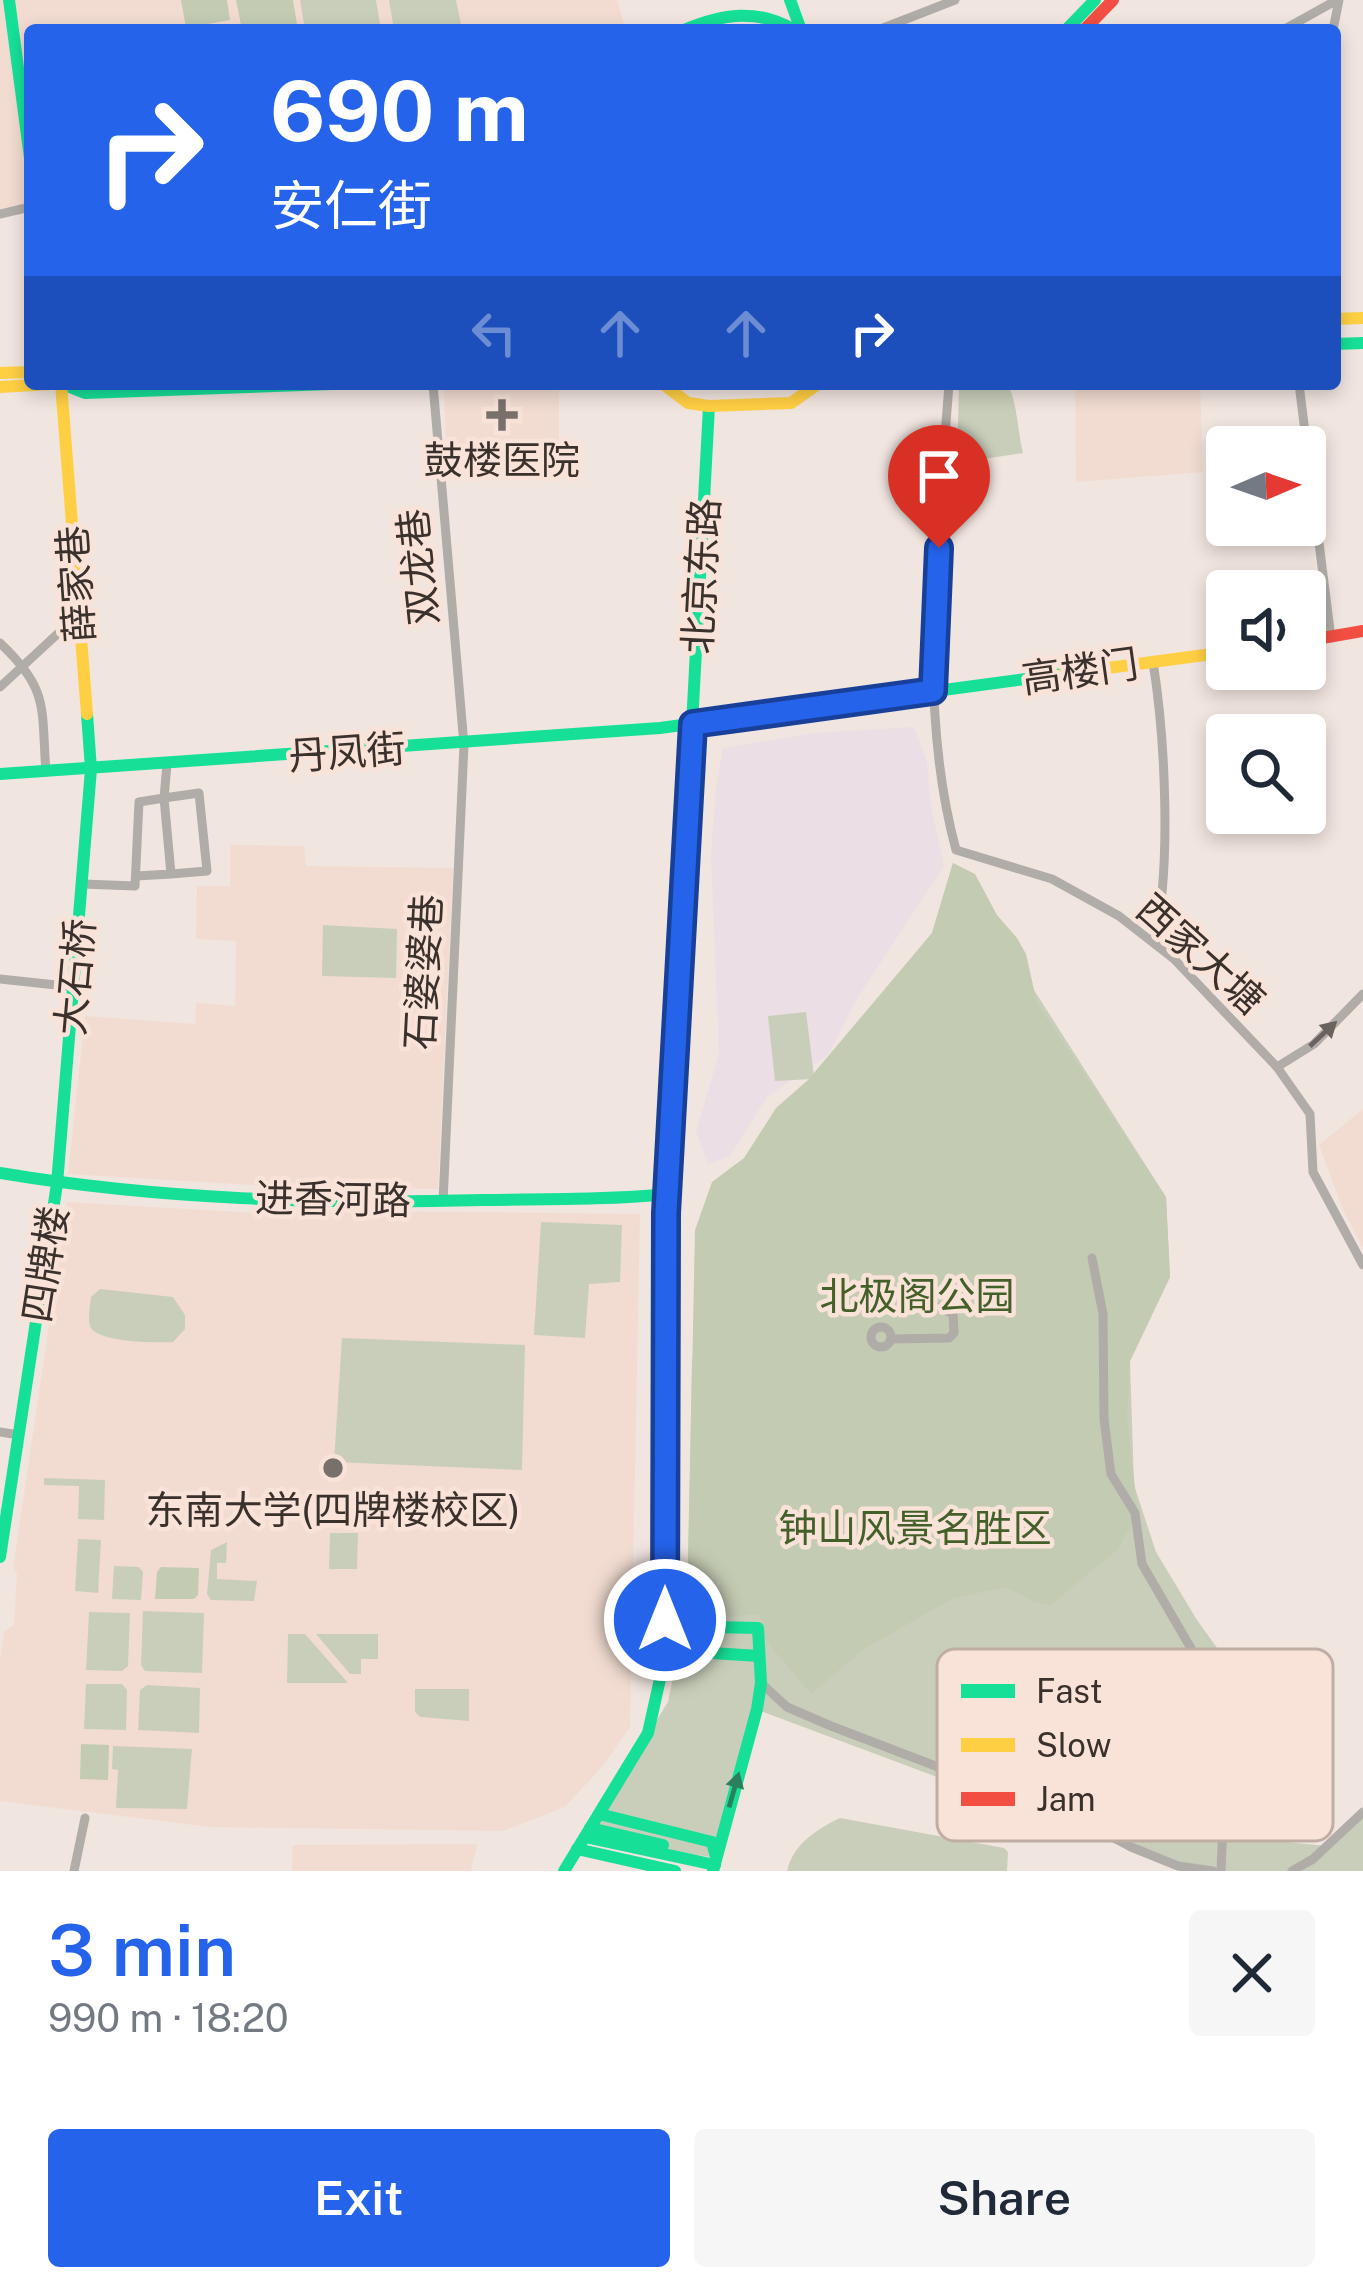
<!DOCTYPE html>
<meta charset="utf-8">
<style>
:root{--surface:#fff;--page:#f6f6f7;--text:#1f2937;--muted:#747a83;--accent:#2563eb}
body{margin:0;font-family:"Public Sans","Noto Sans SC",sans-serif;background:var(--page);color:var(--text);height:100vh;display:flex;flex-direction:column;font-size:45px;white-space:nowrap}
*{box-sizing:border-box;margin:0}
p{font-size:39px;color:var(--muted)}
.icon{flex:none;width:66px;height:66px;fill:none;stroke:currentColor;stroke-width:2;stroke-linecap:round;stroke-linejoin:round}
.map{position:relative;height:1871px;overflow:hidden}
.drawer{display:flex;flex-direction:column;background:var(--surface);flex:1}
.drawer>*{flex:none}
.hud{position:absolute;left:24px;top:24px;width:1317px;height:366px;border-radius:12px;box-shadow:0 6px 18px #0003;background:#2563eb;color:#fff;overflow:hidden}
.needle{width:78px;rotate:88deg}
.fabs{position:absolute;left:1206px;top:426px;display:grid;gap:24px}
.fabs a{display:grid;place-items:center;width:120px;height:120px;border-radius:12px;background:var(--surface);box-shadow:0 6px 18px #0003;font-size:60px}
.pin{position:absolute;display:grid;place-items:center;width:102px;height:102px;color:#fff;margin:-123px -51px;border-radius:50% 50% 50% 0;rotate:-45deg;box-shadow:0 0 12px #0007}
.pin .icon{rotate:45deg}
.me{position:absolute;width:132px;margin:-66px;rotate:0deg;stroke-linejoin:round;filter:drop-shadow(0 0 9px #0008)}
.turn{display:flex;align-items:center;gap:42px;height:252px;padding:0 48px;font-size:54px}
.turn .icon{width:156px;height:156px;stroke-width:2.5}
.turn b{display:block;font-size:84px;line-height:102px}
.lanes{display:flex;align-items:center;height:114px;padding:0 48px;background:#0003;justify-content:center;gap:60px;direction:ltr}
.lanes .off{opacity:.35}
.round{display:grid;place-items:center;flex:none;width:126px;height:126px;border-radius:12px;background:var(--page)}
.head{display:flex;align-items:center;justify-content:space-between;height:204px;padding:0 48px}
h1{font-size:72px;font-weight:600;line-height:90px;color:var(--accent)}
.primary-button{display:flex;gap:24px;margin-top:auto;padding:24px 48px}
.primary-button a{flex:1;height:138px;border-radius:12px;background:var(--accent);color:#fff;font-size:48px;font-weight:600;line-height:138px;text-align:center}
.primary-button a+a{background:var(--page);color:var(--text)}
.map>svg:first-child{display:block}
.commercial{fill:#ecdee5}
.built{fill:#f2dcd1}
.green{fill:#c9ceba}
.forest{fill:#c4cbb3}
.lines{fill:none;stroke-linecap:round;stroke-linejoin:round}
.street{stroke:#b0aca8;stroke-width:9}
.fast{stroke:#16e098;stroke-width:12}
.slow{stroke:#ffcf43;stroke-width:12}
.jam{stroke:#f24e42;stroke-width:12}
.oneway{fill:#69625e}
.oneway2{fill:#2a805d}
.route-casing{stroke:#184099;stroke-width:30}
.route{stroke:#2563eb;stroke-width:21}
.poi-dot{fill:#7a706b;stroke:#f9e2d7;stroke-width:4.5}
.labels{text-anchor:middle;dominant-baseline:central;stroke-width:9;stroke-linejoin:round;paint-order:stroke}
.poi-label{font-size:39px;fill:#3a312d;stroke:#f9e2d7}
.street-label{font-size:39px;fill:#3a312d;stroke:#f9e2d7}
.park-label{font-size:39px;fill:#446029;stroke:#f9e2d7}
.key{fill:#f9e2d7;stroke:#c0ada4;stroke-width:3}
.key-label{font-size:33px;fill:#3a312d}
</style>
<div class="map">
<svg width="1363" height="1871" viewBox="0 0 1363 1871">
<rect width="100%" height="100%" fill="#f1e5df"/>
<polygon class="commercial" points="914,727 927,763 931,807 944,866 858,997 829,1054 767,1097 730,1156 708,1164 696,1132 719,1053 711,856 716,787 723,748 815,733"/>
<g class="built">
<polygon points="0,0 617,0 626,30 30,30 30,205 0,212"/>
<polygon points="444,384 559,384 559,446 446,450"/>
<polygon points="1075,384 1200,384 1203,472 1076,482"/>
<polygon points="230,845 304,846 306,866 453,868 438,1189 269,1186 68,1174 85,1016 195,1024 196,1003 235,1006 236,941 196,939 197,886 230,886"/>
<polygon points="1363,1109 1363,1248 1343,1210 1319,1145"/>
<polygon points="67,1202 272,1214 367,1211 640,1214 630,1727 602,1767 565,1807 503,1831 210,1827 0,1801 0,1659 4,1632 14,1625 17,1573 13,1569"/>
<polygon points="477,1844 471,1871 292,1871 293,1845"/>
</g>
<g class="green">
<polygon points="300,0 376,0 381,30 305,30"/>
<polygon points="389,0 456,0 461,24 394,30"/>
<path d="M959,384H1008C1018,406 1017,429 1023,453L957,463Z"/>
<polygon points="953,863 1166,1197 1170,1277 1130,1361 1134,1485 1156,1552 1197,1620 1238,1677 1276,1841 1327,1846 1363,1810 1363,1871 1188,1871 758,1710 716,1858 585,1837 668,1702 687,1608 692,1360 812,1079 775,1081 768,1016 806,1012 814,1076 932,933"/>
<polygon points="323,925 397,929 396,978 322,976"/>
<polygon points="541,1222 622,1225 620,1282 589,1284 585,1338 534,1335"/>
<path d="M100,1289L173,1297L185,1315V1329L173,1342C157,1343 96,1343 90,1326C88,1319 90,1305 91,1297Z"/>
<polygon points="342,1338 525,1345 522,1470 334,1462"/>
<polygon points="44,1478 105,1480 104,1520 78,1519 79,1486 44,1485"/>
<polygon points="330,1533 358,1533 357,1569 329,1569"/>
<polygon points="78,1539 101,1540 98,1593 75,1591"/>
<polygon points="227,1542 226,1563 217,1563 217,1579 257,1581 254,1601 211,1600 207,1594 211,1550"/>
<polygon points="114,1566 139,1567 143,1572 141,1600 112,1599"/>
<polygon points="143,1611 204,1613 202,1673 145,1671 141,1665"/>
<polygon points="89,1612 130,1613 128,1666 122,1671 86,1670"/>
<polygon points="288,1634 305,1634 348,1683 287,1683"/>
<polygon points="316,1634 378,1634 378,1659 361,1659 361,1674 350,1674"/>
<polygon points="86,1684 122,1684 127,1690 126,1730 84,1729"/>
<polygon points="147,1685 200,1688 199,1733 138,1730 140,1690"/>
<polygon points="415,1689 469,1689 469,1721 420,1717 415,1712"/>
<polygon points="113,1746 192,1749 187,1809 116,1808 118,1770 112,1769"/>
<path d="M840,1818L1004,1848L1008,1852L1007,1871H787C793,1844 817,1829 840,1818Z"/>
</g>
<g class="forest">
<polygon points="181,0 227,0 230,20 186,28"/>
<polygon points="236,0 293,0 298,30 242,30"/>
<polygon points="953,863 975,874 997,915 1017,938 1026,954 1037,1003 1166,1197 1170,1277 1130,1361 1127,1416 1138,1515 1117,1550 1051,1605 1035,1602 1005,1587 952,1599 864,1649 811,1694 766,1641 759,1614 687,1621 695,1230 712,1182 744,1158 776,1108 808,1080 932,933"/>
<polygon points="161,1567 199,1568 198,1595 194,1599 155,1599 157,1572"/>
<polygon points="81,1744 109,1745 108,1780 80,1779"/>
</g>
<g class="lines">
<g class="street">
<polyline points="878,30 955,0"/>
<polyline points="1283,30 1337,0"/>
<polyline points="1333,30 1339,0"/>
<polyline points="0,214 30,207"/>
<polyline points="433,384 464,745 443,1202"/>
<path d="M949,384C938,535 916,703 956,850L1052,879L1119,916L1174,959L1277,1067L1310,1114L1313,1172L1363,1265"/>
<polyline points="1299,384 1331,638"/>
<path d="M0,643C50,690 41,708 46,772"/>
<path d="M1153,662C1165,737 1172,869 1154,943"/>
<polyline points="0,687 78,615"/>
<polyline points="136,876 171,874 164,798 199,793 207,871 171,874"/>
<polyline points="83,884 135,886 139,802 164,798 167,764"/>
<polyline points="0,979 75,987"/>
<polyline points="1277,1067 1314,1044 1363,994"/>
<polyline points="1092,1258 1103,1314 1104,1419 1111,1474 1135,1513 1142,1564 1228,1712 1221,1871"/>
<circle cx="881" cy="1337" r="10"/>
<polyline points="891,1339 949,1338 954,1333 953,1314 929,1303"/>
<polyline points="0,1432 19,1435"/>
<polyline points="761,1683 787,1707 831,1726 980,1783 1057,1807 1131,1847 1178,1866 1213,1871"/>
<polyline points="74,1871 85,1818"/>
<polyline points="1292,1871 1313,1859 1363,1812"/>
</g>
<g class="fast">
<polyline points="9,0 30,158"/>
<polyline points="790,0 801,30"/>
<path d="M684,30C722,14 757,8 794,30"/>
<polyline points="1066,30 1095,0"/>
<polyline points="1335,344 1363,343"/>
<polyline points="62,384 85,393 332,384"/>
<polyline points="0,774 660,728 1063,674"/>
<path d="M0,1173C161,1200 321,1204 484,1200C545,1199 606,1200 667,1194"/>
<polyline points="0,1557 57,1184 91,769 87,714"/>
<polyline points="665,1626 758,1628 761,1683 757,1709 713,1871"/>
<polyline points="664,1650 759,1656"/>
<polyline points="599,1814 712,1842 716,1857"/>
<polyline points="590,1828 663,1845"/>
<polyline points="585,1837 715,1865"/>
<polyline points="577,1849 675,1871"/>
<polyline points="564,1871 648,1733 664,1661 666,1213 709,406"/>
</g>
<g class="slow">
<polyline points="1335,319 1363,318"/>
<polyline points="0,373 30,372"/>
<polyline points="61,384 87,714"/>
<polyline points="663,384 688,403 709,406 791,403 818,384"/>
<polyline points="0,387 51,384"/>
<polyline points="1063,674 1227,652"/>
</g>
<g class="jam">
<polyline points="1084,30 1113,0"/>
<polyline points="1305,641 1363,631"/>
</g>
</g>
<defs><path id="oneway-solid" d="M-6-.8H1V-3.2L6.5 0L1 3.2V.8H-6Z" transform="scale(3)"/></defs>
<use class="oneway" href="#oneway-solid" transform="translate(1323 1034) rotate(-43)"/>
<use class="oneway2" href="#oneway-solid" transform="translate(734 1790) rotate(-74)"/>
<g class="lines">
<g class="route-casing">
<polyline id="route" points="665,1620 666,1213 693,724 933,691 939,548"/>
</g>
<use href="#route" class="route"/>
</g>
<g class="poi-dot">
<path d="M496 397h12v12h12v12h-12v12h-12v-12h-12v-12h12z"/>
<circle cx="333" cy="1468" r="12"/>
</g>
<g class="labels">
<g class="poi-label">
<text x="502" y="460">鼓楼医院</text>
<text x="333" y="1510">东南大学(四牌楼校区)</text>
</g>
<g class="street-label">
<text transform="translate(418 567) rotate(-96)">双龙巷</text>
<text transform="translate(701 576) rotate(-87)">北京东路</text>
<text transform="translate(76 584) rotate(-94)">薛家巷</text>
<text transform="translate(1080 671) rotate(-8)">高楼门</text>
<text transform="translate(347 752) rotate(-4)">丹凤街</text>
<text transform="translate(1201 954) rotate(42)">西家大塘</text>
<text transform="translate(423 972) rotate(-87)">石婆婆巷</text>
<text transform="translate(75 977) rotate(-85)">大石桥</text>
<text transform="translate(333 1199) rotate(1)">进香河路</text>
<text transform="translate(45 1264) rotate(-81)">四牌楼</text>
</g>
<g class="park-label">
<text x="917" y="1296">北极阁公园</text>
<text x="915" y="1528">钟山风景名胜区</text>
</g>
</g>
<rect x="937" y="1649" width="396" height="192" rx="18" class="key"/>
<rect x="961" y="1684" width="54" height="14" fill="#16e098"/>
<rect x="961" y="1738" width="54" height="14" fill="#ffcf43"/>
<rect x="961" y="1792" width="54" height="14" fill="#f24e42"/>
<g class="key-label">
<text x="1036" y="1703">Fast</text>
<text x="1036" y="1757">Slow</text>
<text x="1036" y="1811">Jam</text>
</g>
</svg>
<div class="fabs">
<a><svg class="needle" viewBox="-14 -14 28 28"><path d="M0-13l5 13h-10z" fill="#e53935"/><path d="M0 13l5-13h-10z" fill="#747a83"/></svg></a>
<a><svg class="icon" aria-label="sound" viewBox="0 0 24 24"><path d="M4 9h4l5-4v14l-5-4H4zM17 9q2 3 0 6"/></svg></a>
<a><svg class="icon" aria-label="search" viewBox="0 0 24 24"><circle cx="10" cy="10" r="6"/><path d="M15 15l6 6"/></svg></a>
</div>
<div class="pin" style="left:939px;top:548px;background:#d93025"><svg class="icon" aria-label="arrive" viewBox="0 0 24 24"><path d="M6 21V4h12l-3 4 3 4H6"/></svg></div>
<svg class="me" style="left:665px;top:1620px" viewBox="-20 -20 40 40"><circle r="17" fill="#2563eb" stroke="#fff" stroke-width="3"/><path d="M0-11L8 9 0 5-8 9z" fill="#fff"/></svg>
<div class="hud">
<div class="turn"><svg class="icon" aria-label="right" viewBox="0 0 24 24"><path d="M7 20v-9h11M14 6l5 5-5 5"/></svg><div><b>690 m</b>安仁街</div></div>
<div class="lanes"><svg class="icon off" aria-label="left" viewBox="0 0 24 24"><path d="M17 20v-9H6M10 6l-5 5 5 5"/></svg><svg class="icon off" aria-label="ahead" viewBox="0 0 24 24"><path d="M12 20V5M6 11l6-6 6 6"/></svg><svg class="icon off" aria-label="ahead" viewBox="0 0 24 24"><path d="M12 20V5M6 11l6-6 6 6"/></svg><svg class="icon" aria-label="right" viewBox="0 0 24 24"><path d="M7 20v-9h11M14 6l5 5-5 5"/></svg></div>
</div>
</div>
<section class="drawer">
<div class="head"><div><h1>3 min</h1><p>990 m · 18:20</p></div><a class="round"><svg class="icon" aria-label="close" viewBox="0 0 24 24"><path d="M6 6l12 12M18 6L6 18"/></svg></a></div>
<div class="primary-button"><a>Exit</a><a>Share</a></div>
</section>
